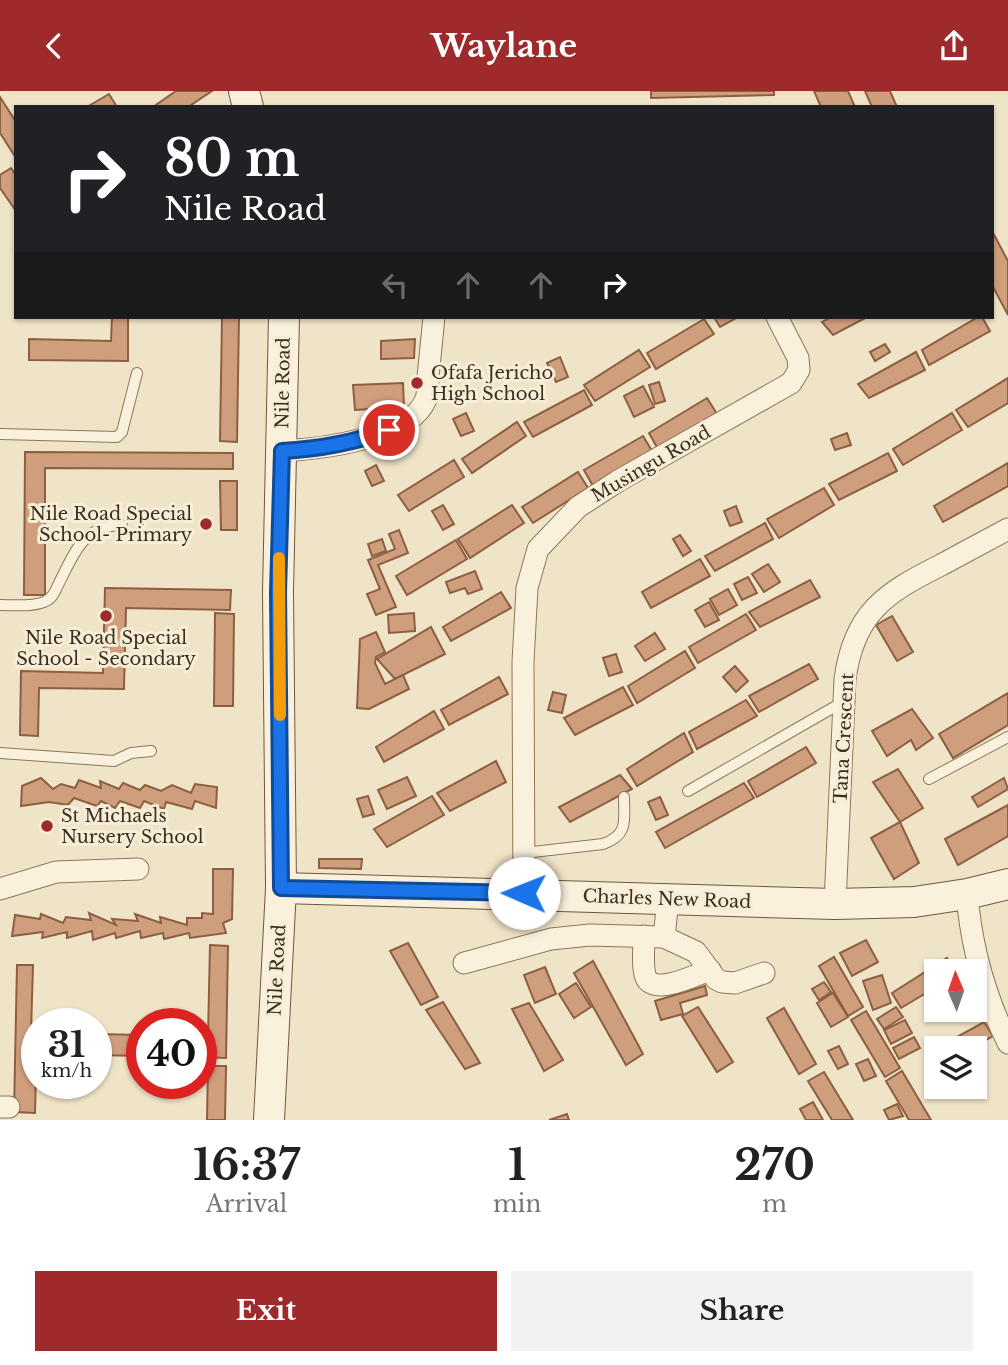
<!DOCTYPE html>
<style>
:root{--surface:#fff;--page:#f2f2f2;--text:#222;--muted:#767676;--accent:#9e2a2b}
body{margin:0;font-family:"Libre Baskerville",serif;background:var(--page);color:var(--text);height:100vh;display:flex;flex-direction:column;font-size:26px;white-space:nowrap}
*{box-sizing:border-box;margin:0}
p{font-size:23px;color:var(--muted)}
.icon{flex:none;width:38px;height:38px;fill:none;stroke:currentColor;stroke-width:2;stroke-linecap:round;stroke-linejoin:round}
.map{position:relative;height:1029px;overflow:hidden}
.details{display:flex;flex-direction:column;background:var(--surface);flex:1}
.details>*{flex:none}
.banner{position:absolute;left:14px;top:14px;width:980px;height:214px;border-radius:0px;box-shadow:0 2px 5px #0004;background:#202124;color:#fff;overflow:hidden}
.needle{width:46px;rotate:358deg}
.controls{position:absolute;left:924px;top:868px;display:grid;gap:14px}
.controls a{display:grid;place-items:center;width:63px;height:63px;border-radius:0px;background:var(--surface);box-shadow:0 2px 5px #0004;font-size:35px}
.speed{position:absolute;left:21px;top:917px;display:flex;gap:14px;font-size:35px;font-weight:700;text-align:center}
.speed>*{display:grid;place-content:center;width:91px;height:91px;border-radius:50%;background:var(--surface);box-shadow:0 2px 5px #0004;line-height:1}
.speed small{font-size:18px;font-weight:400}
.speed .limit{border:10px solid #d22;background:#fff;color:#111}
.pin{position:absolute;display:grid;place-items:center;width:60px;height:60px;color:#fff;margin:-30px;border:4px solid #fff;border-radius:50%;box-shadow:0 2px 7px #0007}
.me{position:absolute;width:77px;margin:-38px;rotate:271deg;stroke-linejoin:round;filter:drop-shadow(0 0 5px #0008)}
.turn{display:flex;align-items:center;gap:24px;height:147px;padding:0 35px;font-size:32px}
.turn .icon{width:91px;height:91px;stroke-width:2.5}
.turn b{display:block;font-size:49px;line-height:60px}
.lanes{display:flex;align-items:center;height:66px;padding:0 35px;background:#0003;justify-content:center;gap:35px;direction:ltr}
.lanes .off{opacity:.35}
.eta{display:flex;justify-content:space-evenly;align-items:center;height:119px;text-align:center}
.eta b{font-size:42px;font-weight:700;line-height:49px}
.cta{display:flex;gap:14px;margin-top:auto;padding:14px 35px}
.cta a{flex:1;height:80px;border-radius:0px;background:var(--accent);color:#fff;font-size:28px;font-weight:700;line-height:80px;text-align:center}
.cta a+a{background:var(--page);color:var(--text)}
header{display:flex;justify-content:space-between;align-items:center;height:91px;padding:0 35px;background:var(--accent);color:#fff;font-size:32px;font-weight:700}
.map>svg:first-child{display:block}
.building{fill:#cf9f7d;stroke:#8d5f41;stroke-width:2}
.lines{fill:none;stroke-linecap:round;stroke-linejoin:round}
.lane-casing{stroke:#8d765c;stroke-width:12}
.street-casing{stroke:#8d765c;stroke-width:23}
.secondary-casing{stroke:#6f573f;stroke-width:32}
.lane{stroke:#faf1dc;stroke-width:10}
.street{stroke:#faf1dc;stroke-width:21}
.secondary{stroke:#faf1dc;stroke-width:30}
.route-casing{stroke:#114b97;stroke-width:18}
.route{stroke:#1a73e8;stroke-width:12}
.slow{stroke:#f59e0b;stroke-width:12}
.poi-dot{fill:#9e2a2b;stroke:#f7eed8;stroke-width:2.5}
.labels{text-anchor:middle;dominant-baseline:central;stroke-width:6;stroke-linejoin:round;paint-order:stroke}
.poi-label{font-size:18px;fill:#3d2e20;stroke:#f7eed8;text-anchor:start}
.street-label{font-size:18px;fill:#3d2e20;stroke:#f7eed8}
</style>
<header><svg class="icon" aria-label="back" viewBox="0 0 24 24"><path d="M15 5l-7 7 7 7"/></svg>Waylane<svg class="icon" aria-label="share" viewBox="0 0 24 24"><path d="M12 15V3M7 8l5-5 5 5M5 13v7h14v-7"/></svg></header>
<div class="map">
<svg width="1008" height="1029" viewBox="0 0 1008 1029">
<rect width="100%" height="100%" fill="#f0e4c8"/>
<g class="building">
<polygon points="176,0 212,0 188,16 153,16"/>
<polygon points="651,0 774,0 774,4 651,7"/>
<polygon points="814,0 848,0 855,16 821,16"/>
<polygon points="865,0 890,0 897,16 872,16"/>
<polygon points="109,3 117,16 87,16"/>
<polygon points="0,6 16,31 16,67 0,42"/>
<polygon points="11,77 16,84 16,120 0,97 0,84"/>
<polygon points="992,140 1008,170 1008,224 992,194"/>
<polygon points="112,226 128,226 128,270 29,269 29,248 111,250"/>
<polygon points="222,226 239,226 237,351 220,350"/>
<polygon points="714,226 738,226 720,236"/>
<polygon points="831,226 867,226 833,244 822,231"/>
<polygon points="978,226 982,226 990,240 929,274 922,259"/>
<polygon points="704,228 714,243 656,278 647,262"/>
<polygon points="415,248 414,267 381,268 381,250"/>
<polygon points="885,253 890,261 875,270 870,261"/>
<polygon points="639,259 650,276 595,310 584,294"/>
<polygon points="916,261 925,279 869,307 858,293"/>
<polygon points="560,266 568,286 556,291 547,272"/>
<polygon points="1008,287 1008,312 968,336 956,319"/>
<polygon points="659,291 665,310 655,313 649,294"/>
<polygon points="403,292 404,316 355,319 353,294"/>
<polygon points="643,295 654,316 634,326 624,305"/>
<polygon points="584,299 592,314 533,346 524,331"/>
<polygon points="707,307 717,323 658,358 649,342"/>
<polygon points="466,322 474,340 461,345 453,328"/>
<polygon points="952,322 962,339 903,374 893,358"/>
<polygon points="517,331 526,345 472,382 462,368"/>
<polygon points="847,342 851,354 835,359 831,348"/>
<polygon points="643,345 652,360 593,395 584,379"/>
<polygon points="25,361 233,362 233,378 45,377 45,504 24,504"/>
<polygon points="888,362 897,380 839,409 829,393"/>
<polygon points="454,369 464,386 409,420 398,404"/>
<polygon points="1008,372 1008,395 943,431 934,415"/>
<polygon points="376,374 384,390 372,395 365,380"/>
<polygon points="578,381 588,397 533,432 522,416"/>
<polygon points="220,390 237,390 237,439 221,439"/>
<polygon points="824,397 834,414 779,447 767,428"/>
<polygon points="443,414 454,433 443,439 432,420"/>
<polygon points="512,414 524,432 470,467 458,448"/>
<polygon points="736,415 742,431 730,435 724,420"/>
<polygon points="765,432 773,448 715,480 705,465"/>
<polygon points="399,439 408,462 378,474 396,516 376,524 367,503 380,498 368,469 395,458 389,443"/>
<polygon points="680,444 691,460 683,465 673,448"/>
<polygon points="382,448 386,460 372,465 368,453"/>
<polygon points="456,449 467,468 407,504 396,485"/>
<polygon points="700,468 710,485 651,517 642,501"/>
<polygon points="768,473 780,491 764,501 752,483"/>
<polygon points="475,480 482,498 468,503 465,497 450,502 446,491"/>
<polygon points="748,486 757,502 742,509 734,493"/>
<polygon points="810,489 820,506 760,536 749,521"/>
<polygon points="105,497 231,499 230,519 126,517 124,598 39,597 38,645 20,644 21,580 103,582"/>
<polygon points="728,498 737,514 719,524 710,508"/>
<polygon points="501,501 511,517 451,550 443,536"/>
<polygon points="709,511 719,529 705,536 695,519"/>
<polygon points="215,522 234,523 233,615 214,615"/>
<polygon points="414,522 415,540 389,542 388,524"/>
<polygon points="746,523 756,539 698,572 689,556"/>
<polygon points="892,525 913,561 897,570 876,534"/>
<polygon points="431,536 445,563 395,588 377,568"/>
<polygon points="376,541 385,561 376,566 375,572 385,593 403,584 409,598 369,618 357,617 360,548"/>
<polygon points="655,542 665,558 645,570 635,555"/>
<polygon points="685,560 695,577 637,612 628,595"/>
<polygon points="616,563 622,581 609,585 603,567"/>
<polygon points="809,573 818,588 759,621 749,605"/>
<polygon points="735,575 748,590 736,601 723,586"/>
<polygon points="499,586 508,603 449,634 441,619"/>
<polygon points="623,596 633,614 575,644 564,627"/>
<polygon points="553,601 566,604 562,622 548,619"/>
<polygon points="1008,602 1008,634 953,667 939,643"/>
<polygon points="746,609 757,625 697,658 689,641"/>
<polygon points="912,618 933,647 916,659 911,649 887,665 872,640"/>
<polygon points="434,620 444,638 384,671 376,656"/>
<polygon points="684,642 693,661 637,695 627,678"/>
<polygon points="806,656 816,672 757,706 748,690"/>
<polygon points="496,670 506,691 450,720 437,702"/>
<polygon points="898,678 923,717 900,731 873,691"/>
<polygon points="620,684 632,698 570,731 559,716"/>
<polygon points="407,686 416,705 387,718 378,699"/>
<polygon points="41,687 53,698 61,693 75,697 79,689 101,697 100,690 119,698 123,692 140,699 145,694 161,700 172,694 191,702 195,693 217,696 216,717 195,710 192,718 166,711 164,718 144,710 140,717 120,710 115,717 101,710 97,715 74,707 68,714 49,711 21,715 22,695"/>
<polygon points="1004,687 1008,698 978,716 972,706"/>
<polygon points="744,692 754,707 665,757 656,741"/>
<polygon points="368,705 374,723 363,726 357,708"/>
<polygon points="432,705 444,724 387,756 374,738"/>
<polygon points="660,706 668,724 656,729 648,711"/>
<polygon points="1008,714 1008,745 958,774 945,748"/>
<polygon points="900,731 919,772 894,788 871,747"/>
<polygon points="319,768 362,768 361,778 319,777"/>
<polygon points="213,778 233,778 232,828 223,832 226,842 190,847 189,842 164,848 163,842 141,847 140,840 116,847 115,842 93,849 92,840 67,847 67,841 42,847 43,841 12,845 15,824 40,828 41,823 63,832 66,826 91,829 89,822 116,834 112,828 138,830 135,823 161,832 160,826 187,834 187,827 202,827 202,822 213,823"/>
<polygon points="866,849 878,871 852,885 840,862"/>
<polygon points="408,852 438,906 421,914 390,860"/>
<polygon points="210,854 228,855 226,967 201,966 201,945 208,945"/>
<polygon points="834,866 863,916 848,925 819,875"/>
<polygon points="947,867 954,880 936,880 936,896 901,917 892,902"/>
<polygon points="593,870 643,963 626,974 574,882"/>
<polygon points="17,874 33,874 31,942 37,942 35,1022 14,1021"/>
<polygon points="545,876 556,903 535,912 524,884"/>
<polygon points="882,884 891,912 873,919 863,890"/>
<polygon points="824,891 831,901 819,909 812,898"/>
<polygon points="576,892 591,916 574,927 559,903"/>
<polygon points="705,895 707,904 680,912 683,923 661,929 655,910"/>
<polygon points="833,902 848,926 831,936 817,912"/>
<polygon points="443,911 480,972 465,978 426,919"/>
<polygon points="529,912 563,969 544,980 512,918"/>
<polygon points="698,916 733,971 717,981 682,925"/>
<polygon points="896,916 903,926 884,938 877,928"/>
<polygon points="784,917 816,973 799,983 767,927"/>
<polygon points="866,920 900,977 885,986 851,929"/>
<polygon points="905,929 912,942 891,953 884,939"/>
<polygon points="984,931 993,945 973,957 937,957"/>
<polygon points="96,943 142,944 142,965 96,964"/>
<polygon points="914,946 920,957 899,968 893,957"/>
<polygon points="839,955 848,973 838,978 828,960"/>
<polygon points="936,958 936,977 927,963"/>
<polygon points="868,968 876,985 864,990 856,973"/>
<polygon points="208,975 226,975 225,1029 207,1029"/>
<polygon points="902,980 931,1029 909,1029 886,990"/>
<polygon points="824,981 853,1029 832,1029 808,990"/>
<polygon points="813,1011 823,1029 806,1029 800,1018"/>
<polygon points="897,1013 903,1025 889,1029 884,1019"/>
<polygon points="567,1023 569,1029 549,1029"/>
</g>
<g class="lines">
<g class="lane-casing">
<g id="lane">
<polyline points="0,343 117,346 122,341 137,282"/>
<path d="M0,514C13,514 32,516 44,511C52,508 55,501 58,494C74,463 82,435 122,434"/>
<polyline points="0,662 114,670 131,662 151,660"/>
<polyline points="929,688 1008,646"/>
<polyline points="688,700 843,611"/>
<path d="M524,762L603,753C629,744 624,729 624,706"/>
</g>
</g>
<g class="street-casing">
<g id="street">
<path d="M282,360C319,358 411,348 426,308C428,302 428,292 428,286C430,266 432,246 434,226"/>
<polyline points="0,798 56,781 138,778"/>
<polyline points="524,802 523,571 527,497 538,458 578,416 618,390 791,292 799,279 798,267 777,226"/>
<path d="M967,803C971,855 985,905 1008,952"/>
<polyline points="668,809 664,846 696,861 716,888 722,891 735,892 764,882"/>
<path d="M835,813L845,588C854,522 885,502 941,474C963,462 986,450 1008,438"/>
<path d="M644,845C644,857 642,872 645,884C651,907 695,884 710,879"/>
<polyline points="464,872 551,848 590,844 664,846"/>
<polyline points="0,1016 9,1016"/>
</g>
</g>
<g class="secondary-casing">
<g id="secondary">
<polyline points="244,0 248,16"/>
<polyline points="281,797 835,813 914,811 967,803 1008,793"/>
<polyline points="269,1029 281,797 278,501 284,226"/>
</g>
</g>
<use href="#lane" class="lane"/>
<use href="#street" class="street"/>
<use href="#secondary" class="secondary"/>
</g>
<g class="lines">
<g class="route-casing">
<path id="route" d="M389,339C353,352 320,358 282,360L278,501L281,797L524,802"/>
</g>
<use href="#route" class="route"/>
<polyline class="slow" points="279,467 280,624"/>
</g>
<g class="poi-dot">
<circle cx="417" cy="292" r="7"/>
<circle cx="206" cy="433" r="7"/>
<circle cx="106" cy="525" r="7"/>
<circle cx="47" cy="735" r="7"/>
</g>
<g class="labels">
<g class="poi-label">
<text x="431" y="282">Ofafa Jericho<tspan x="431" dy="21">High School</tspan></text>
<text x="192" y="423" text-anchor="end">Nile Road Special<tspan x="192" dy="21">School- Primary</tspan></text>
<text x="106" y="547" text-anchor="middle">Nile Road Special<tspan x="106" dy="21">School - Secondary</tspan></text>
<text x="61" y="725">St Michaels<tspan x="61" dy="21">Nursery School</tspan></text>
</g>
<g class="street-label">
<text transform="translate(283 292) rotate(-89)">Nile Road</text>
<text transform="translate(651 373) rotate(-30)">Musingu Road</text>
<text transform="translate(844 647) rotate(-87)">Tana Crescent</text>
<text transform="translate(667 808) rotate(2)">Charles New Road</text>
<text transform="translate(277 879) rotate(-87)">Nile Road</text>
</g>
</g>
</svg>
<div class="controls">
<a><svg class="needle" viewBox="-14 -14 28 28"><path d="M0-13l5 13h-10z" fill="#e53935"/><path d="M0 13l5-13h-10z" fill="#767676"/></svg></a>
<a><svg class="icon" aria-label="layers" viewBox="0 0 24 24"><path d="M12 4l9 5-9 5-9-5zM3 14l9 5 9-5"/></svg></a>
</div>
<div class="speed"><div>31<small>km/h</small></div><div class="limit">40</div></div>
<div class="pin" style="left:389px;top:339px;background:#d93025"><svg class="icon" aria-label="arrive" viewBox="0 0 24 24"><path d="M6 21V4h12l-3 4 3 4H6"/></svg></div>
<svg class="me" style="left:524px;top:802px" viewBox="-20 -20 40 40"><circle r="19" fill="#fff"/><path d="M0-13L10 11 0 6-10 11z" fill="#1a73e8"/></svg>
<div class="banner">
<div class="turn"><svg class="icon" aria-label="right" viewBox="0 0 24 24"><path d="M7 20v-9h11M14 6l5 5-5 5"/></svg><div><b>80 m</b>Nile Road</div></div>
<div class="lanes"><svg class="icon off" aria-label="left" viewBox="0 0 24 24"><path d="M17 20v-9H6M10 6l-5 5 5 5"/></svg><svg class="icon off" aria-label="ahead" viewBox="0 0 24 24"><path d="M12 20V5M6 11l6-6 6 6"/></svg><svg class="icon off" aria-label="ahead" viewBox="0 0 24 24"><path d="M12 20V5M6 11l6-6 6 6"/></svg><svg class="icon" aria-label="right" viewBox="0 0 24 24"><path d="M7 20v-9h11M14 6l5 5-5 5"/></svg></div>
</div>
</div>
<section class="details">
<div class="eta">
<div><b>16:37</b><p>Arrival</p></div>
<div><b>1</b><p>min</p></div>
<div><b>270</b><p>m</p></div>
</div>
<div class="cta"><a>Exit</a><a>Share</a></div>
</section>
